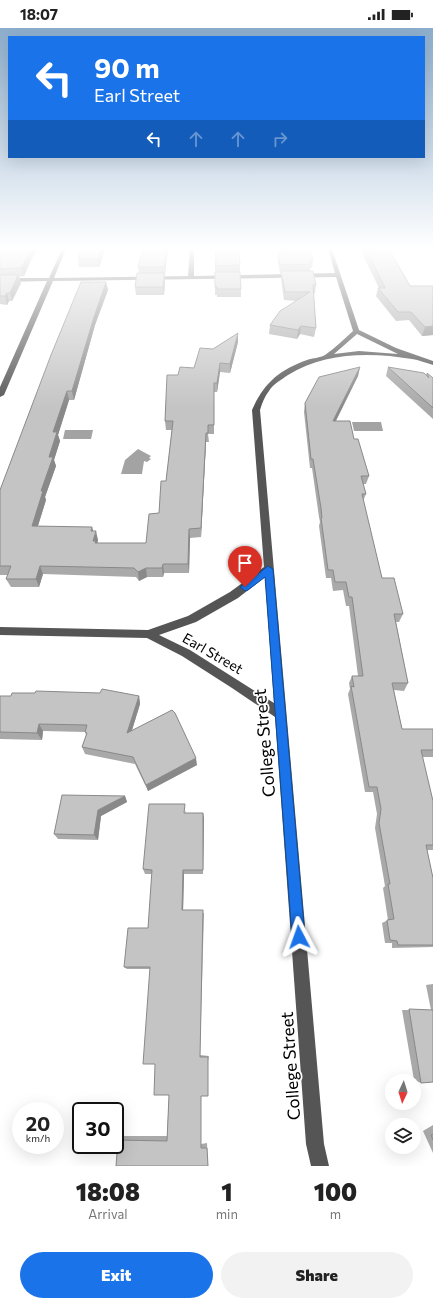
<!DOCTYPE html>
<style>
:root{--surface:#fff;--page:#f2f2f2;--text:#222;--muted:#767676;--accent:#1a73e8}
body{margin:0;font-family:Commissioner,sans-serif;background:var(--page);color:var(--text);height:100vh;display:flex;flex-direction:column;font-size:15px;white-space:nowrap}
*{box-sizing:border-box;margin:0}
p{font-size:13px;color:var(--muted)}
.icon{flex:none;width:22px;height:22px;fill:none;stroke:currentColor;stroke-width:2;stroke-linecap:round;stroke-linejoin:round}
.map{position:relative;height:1138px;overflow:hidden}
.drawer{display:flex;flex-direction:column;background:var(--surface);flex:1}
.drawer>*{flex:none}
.banner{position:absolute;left:8px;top:8px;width:417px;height:122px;border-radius:0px;box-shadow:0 4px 16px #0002;background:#1a73e8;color:#fff;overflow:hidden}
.needle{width:26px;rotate:184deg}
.buttons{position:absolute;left:385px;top:1046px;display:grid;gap:8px}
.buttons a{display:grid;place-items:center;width:36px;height:36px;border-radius:50%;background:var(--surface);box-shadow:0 4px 16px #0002;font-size:20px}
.speed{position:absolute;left:12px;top:1074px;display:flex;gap:8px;font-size:20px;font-weight:700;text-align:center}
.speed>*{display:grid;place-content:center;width:52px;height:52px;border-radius:50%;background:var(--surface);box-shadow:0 4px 16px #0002;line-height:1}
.speed small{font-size:10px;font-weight:400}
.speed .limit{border:2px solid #111;border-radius:6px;background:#fff;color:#111}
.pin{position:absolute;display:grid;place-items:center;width:34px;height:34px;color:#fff;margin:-41px -17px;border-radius:50% 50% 50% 0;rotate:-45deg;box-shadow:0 0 4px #0007}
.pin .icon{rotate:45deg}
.me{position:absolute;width:44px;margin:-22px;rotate:356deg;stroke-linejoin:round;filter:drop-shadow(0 0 3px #0008)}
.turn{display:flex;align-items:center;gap:14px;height:84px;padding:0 20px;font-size:18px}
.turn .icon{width:52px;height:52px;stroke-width:2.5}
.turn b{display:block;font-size:28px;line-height:34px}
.lanes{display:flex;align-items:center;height:38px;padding:0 20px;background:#0003;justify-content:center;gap:20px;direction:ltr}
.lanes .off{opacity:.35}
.eta{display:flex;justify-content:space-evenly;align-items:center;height:68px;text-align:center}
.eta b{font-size:24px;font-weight:800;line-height:28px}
.primary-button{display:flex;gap:8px;margin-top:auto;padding:8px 20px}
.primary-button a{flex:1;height:46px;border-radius:24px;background:var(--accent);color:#fff;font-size:16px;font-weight:800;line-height:46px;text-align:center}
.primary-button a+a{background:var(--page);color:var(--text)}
.status{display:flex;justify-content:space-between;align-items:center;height:28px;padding:0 20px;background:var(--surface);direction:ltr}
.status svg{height:11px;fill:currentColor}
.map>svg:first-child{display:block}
.water{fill:#a3a3a3}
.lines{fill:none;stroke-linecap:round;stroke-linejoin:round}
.minor{fill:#555;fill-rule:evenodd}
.wall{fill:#a9a9a9}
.shaded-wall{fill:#898989}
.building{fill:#c4c4c4;stroke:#898989}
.route{fill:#1a73e8;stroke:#114b97}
.labels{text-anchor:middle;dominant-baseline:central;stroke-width:3.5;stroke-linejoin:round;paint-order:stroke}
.street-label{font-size:14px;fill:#000;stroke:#fff}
.near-street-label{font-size:17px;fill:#000;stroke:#fff}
</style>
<div class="status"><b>18:07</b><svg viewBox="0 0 49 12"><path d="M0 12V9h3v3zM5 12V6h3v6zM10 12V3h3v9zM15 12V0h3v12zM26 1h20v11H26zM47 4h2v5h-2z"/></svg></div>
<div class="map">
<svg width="433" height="1138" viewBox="0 0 433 1138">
<rect width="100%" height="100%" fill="#fff"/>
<g class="water">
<polygon points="352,394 381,394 383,403 354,403"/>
<polygon points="65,402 93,402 91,411 63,411"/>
<polygon points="138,421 151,428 149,430 151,431 147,434 144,433 142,446 121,446 125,432"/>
</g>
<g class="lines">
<path class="minor" d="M62,221H66L54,250L188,248L190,221H194V248L335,245L328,221H332L359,302L396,320L433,333V337C426,335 419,332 412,331C371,324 324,324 288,347C281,352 273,356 269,363C265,368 262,375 260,382L324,1116L329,1138H311L306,1116L275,689L232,660L182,628L147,610L0,607V599L148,602L188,588L230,564L264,539L252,382C264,355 279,342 307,332C313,330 320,330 325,327C335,320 344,311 353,303L336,249L53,253L4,367L0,369V359L47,253L0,254V250H49ZM357,306L398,326L359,323L334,326ZM265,549L274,675L190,622L159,607L196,594L238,570Z"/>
</g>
<g class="wall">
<polygon points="0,221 38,221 32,230 24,248 19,249 21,255 12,273 9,273 7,277 0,276"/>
<polygon points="105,221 99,239 79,239 78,231"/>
<polygon points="215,221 240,237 240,244 241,261 241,269 217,269 217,267 215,267"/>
<polygon points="279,221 310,221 313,232 312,240 310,240 310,243 316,257 315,265 313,265 316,300 314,309 300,306 297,311 269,306 270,297 297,273 284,272 281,251 281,245 280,245 278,233 278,225 281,225"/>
<polygon points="360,221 389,221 410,258 433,258 433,307 422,308 409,292 396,293 376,268 378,260 379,260"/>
<polygon points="167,225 165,247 164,247 165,253 164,267 136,267 135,259 139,245 138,239"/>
<polygon points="106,254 108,262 95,297 74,372 69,372 58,407 60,413 54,432 56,438 45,469 46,472 38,498 94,503 98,512 97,515 146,515 159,485 166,453 172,402 166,402 165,393 178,347 194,340 213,321 238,305 238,314 230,345 220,344 217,364 214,364 214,406 208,406 209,414 206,414 201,509 190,510 189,545 164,545 163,549 147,549 139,553 136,549 43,546 39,559 11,559 6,551 8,547 0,547 0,462"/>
<polygon points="360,339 358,348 336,393 354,411 369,448 366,456 363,456 366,466 363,473 382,550 403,586 399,594 396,594 408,655 404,663 394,662 402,701 433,701 433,729 422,729 433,773 433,822 427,822 433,850 433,919 392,920 392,915 385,915 382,895 388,892 383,860 385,858 375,800 377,786 373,764 365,764 348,666 350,661 349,655 352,648 358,648 349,578 346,578 343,562 333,563 331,550 326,550 319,498 320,494 319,489 312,440 310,440 304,384 305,375"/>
<polygon points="388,339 426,347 427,345 433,350 433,391 386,348"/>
<polygon points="0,668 139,668 140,676 132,702 197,737 148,763 135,736 85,726 82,719 86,707 85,704 43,703 42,712 0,711"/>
<polygon points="125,768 127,774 101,788 98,812 58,811 54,806"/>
<polygon points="186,782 185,785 203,785 204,791 203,846 184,846 183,882 204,885 200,1027 209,1028 201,1068 201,1116 207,1115 208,1138 118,1112 122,1108 167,1108 169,1067 155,1036 150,941 127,941 124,939 148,900 152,846 145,846 143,841"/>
<polygon points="433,956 433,1054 421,1055 414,1052 402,982 431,982 426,957"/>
<polygon points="433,1097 433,1125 423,1103"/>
</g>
<g class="shaded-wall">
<polygon points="31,221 38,221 32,230 24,248 21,240"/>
<polygon points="101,221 105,221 99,239 98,231"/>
<polygon points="166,221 168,221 165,247 165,239"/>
<polygon points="164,245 165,253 164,267 163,259"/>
<polygon points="18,247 21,255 12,273 10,265"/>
<polygon points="106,254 108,262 95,297 74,372 72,363 94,289"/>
<polygon points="7,265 9,273 7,277 5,268"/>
<polygon points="301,298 300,306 297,311 298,302"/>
<polygon points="433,298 433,307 422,308 425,299"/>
<polygon points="238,305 238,314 230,345 230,336"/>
<polygon points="220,335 220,344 217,364 217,355"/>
<polygon points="360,339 358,348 331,402 333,393"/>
<polygon points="67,363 69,372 58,407 60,413 54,432 56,438 45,469 46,472 35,507 32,498 49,429 53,404"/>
<polygon points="206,405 206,414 201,509 201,500"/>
<polygon points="92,499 95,508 96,503 98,512 96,522 91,503"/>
<polygon points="189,501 190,510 189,545 188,536"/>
<polygon points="163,536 164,545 163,549 162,540"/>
<polygon points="40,538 43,546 39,559 36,551"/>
<polygon points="146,540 147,549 139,553 138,544"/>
<polygon points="139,668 140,676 129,712 127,705"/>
<polygon points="39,696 43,703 42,712 37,705"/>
<polygon points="196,730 197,737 148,763 146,757"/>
<polygon points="125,768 127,774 101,788 98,812 94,807 98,782"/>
<polygon points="203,785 204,791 203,846"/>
<polygon points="183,842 184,846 183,885 182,882"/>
</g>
<g class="building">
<polygon points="0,221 31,221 21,240 0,241"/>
<polygon points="81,221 101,221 98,231 78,231"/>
<polygon points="143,221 166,221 165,239 138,239"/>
<polygon points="216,221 239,221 240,237 216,238"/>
<polygon points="282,221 310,221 313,232 310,232 311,236 280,237 278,225 284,225"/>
<polygon points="366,221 389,221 410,258 433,258 433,298 425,299 411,284 398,284 378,260 385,260"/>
<polygon points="281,243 313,243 316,257 313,257 316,300 301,298 298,302 270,297 280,283 310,264 285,264"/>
<polygon points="215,244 240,244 241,261 217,261 217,259 215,259"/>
<polygon points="137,245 164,245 163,259 135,259"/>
<polygon points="0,247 18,247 10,265 7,265 5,268 0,268"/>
<polygon points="81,254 106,254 94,289 72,363 67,363 53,404 57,404 49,429 53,429 41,463 43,463 32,498 92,499 91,503 96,503 93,513 96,513 95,515 146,515 149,486 159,485 161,453 166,453 173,393 165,393 167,347 178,347 180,339 194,340 200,320 213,321 238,305 230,336 220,335 217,355 214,355 214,397 208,397 208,405 206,405 201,500 189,501 188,536 163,536 162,540 146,540 138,544 134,540 40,538 36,551 6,551 11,538 0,538 0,462 51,327"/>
<polygon points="360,339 333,393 350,393 354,411 358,411 369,448 361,448 366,466 362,466 382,550 394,550 403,586 394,586 408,655 392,655 402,701 433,701 433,722 421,722 433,773 433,817 426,817 433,850 433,917 398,917 397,913 390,912 387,892 394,891 388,856 390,856 379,795 381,781 377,759 369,759 351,658 354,659 352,648 363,648 352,569 349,569 346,554 335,554 333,542 328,542 321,490 322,490 321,480 313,431 311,431 305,375 319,349"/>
<polygon points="388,339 424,345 429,350 427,345 433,350 433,380"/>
<polygon points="102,661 139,668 127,705 172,682 175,685 196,730 146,757 133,729 82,719 87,705 85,704 87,697 39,696 37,705 0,704 0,668 11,668 12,665 35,665 36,663 100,665"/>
<polygon points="62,767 125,768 98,782 94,807 54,806"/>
<polygon points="149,776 185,776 184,785 203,785 203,842 183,842 182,882 203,882 200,1029 208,1029 208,1068 201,1068 201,1120 207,1120 208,1138 116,1138 118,1112 167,1113 169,1067 154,1067 155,1036 143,1036 150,939 124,939 128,900 148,900 152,842 143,841"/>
<polygon points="409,981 433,982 433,1054 421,1055"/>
<polygon points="433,1106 433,1112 431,1107"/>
</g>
<linearGradient id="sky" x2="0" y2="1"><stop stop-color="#8cadcc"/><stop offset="0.58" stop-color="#fff"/><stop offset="1" stop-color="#fff" stop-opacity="0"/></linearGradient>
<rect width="433" height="380" fill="url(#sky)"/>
<polygon class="route" points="268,538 273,541 305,909 303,913 299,915 294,913 292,909 265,549 248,562 245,563 240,559"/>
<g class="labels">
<g class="street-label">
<text transform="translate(213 625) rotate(30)">Earl Street</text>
</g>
<g class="near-street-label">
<text transform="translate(264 715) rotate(-95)">College Street</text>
<text transform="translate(290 1038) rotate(-94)">College Street</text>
</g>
</g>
</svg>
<div class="buttons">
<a><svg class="needle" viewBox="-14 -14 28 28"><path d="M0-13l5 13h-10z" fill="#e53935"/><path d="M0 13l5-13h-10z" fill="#767676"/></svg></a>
<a><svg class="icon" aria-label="layers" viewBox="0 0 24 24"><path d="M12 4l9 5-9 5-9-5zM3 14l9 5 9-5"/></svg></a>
</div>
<div class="speed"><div>20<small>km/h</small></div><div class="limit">30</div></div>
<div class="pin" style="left:245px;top:559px;background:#d93025"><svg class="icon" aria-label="arrive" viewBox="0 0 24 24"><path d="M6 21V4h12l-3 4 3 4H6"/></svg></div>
<svg class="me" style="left:299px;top:909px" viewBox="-20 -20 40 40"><path d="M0-17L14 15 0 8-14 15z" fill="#1a73e8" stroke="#fff" stroke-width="4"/></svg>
<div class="banner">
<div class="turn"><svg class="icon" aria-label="left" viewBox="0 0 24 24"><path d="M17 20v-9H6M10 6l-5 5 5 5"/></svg><div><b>90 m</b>Earl Street</div></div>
<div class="lanes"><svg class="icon" aria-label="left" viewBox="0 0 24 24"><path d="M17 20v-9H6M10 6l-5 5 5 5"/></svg><svg class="icon off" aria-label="ahead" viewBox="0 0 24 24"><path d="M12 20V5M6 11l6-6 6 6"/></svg><svg class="icon off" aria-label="ahead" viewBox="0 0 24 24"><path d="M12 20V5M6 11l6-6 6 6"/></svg><svg class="icon off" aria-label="right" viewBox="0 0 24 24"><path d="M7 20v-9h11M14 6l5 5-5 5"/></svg></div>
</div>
</div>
<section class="drawer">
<div class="eta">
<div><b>18:08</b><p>Arrival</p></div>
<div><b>1</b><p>min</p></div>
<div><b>100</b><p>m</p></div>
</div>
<div class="primary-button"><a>Exit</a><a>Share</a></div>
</section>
